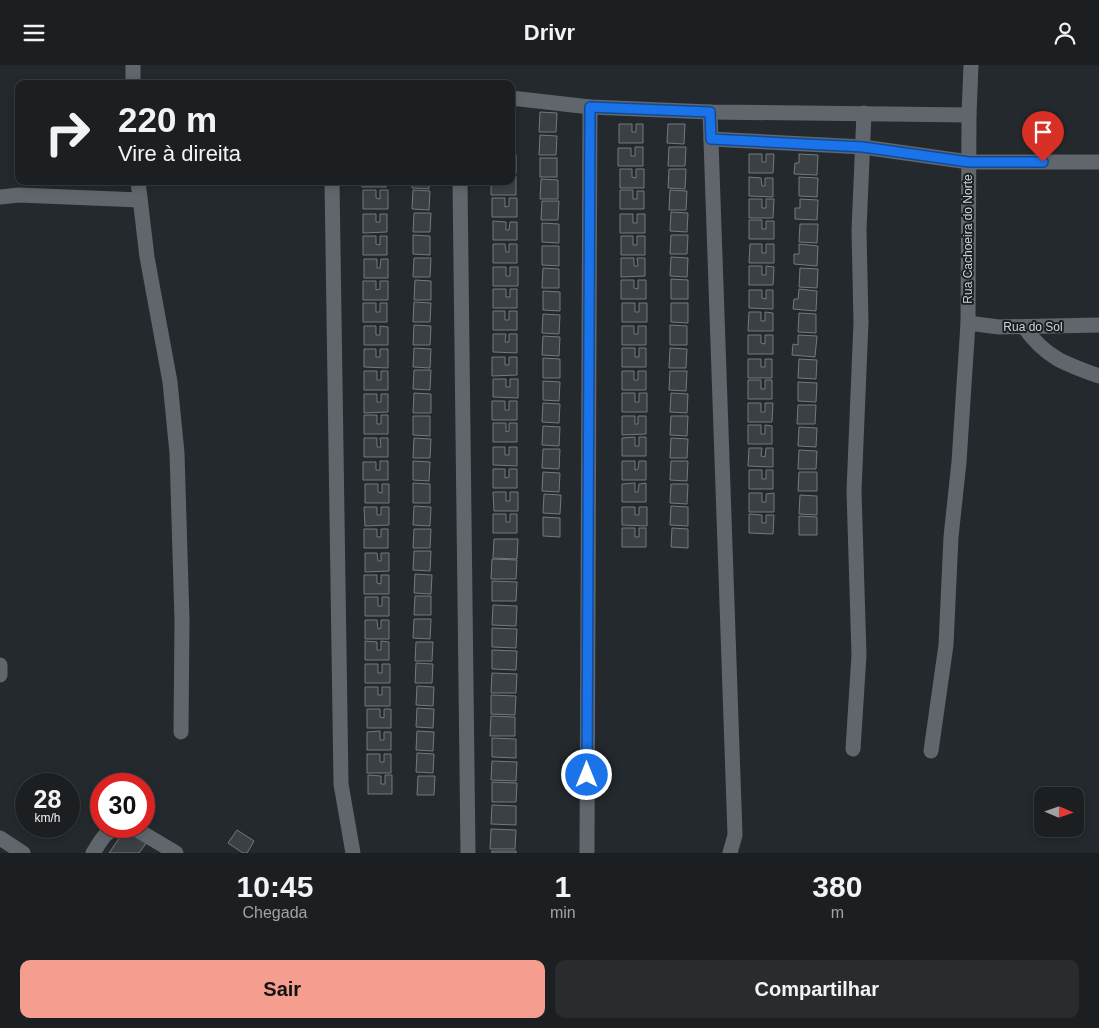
<!DOCTYPE html>
<html lang="pt">
<meta charset="utf-8">
<style>
:root{--surface:#1b1f22;--page:#282c2f;--text:#f1f3f6;--muted:#a0a2a5;--line:#393d40;--accent:#f59d8e}
body{margin:0;font-family:Helvetica,sans-serif;background:var(--page);color:var(--text);height:100vh;display:flex;flex-direction:column;font-size:19px;white-space:nowrap}
*{box-sizing:border-box;margin:0}
p{font-size:16px;color:var(--muted)}
.icon{flex:none;width:28px;height:28px;fill:none;stroke:currentColor;stroke-width:2;stroke-linecap:round;stroke-linejoin:round}
.map{position:relative;height:788px;overflow:hidden}
.side{display:flex;flex-direction:column;background:var(--surface);flex:1}
.side>*{flex:none}
.top-card{position:absolute;left:15px;top:15px;width:500px;height:105px;border-radius:10px;box-shadow:0 2px 8px #0003,0 0 0 1px var(--line);background:#1b1f22;color:var(--text);overflow:hidden}
.needle{width:32px;rotate:92deg}
.fabs{position:absolute;left:1034px;top:722px;display:grid;gap:10px}
.fabs a{display:grid;place-items:center;width:50px;height:50px;border-radius:10px;background:var(--surface);box-shadow:0 2px 8px #0003,0 0 0 1px var(--line);font-size:25px}
.speed{position:absolute;left:15px;top:708px;display:flex;gap:10px;font-size:25px;font-weight:700;text-align:center}
.speed>*{display:grid;place-content:center;width:65px;height:65px;border-radius:50%;background:var(--surface);box-shadow:0 2px 8px #0003,0 0 0 1px var(--line);line-height:1}
.speed small{font-size:12px;font-weight:400}
.speed .limit{border:8px solid #d22;background:#fff;color:#111}
.pin{position:absolute;display:grid;place-items:center;width:42px;height:42px;color:#fff;margin:-51px -21px;border-radius:50% 50% 50% 0;rotate:-45deg;box-shadow:0 0 5px #0007}
.pin .icon{rotate:45deg}
.me{position:absolute;width:55px;margin:-28px;rotate:0deg;stroke-linejoin:round;filter:drop-shadow(0 0 4px #0008)}
.turn{display:flex;align-items:center;gap:18px;height:105px;padding:0 20px;font-size:22px}
.turn .icon{width:65px;height:65px;stroke-width:2.5}
.turn b{display:block;font-size:35px;line-height:42px}
.eta{display:flex;justify-content:space-evenly;align-items:center;height:85px;text-align:center}
.eta b{font-size:30px;font-weight:700;line-height:35px}
.primary-button{display:flex;gap:10px;margin-top:auto;padding:10px 20px}
.primary-button a{flex:1;height:58px;border-radius:10px;background:var(--accent);color:#111;font-size:20px;font-weight:700;line-height:58px;text-align:center}
.primary-button a+a{background:var(--page);color:var(--text)}
header{display:flex;justify-content:space-between;align-items:center;height:65px;padding:0 20px;background:var(--surface);font-size:22px;font-weight:700}
.map>svg:first-child{display:block}
.building{fill:#3b4045;stroke:#73797e}
.lines{fill:none;stroke-linecap:round;stroke-linejoin:round}
.street{stroke:#60666b;stroke-width:15}
.route-casing{stroke:#114b97;stroke-width:12}
.route{stroke:#1a73e8;stroke-width:9}
.labels{text-anchor:middle;dominant-baseline:central;stroke-width:4;stroke-linejoin:round;paint-order:stroke}
.street-label{font-size:12px;fill:#d1d4d7;stroke:#1a1f23}
</style>
<header><svg class="icon" aria-label="menu" viewBox="0 0 24 24"><path d="M4 6h16M4 12h16M4 18h16"/></svg>Drivr<svg class="icon" aria-label="person" viewBox="0 0 24 24"><circle cx="12" cy="8" r="4"/><path d="M4 21q1-7 8-7t8 7"/></svg></header>
<div class="map">
<svg width="1099" height="788" viewBox="0 0 1099 788">
<rect width="100%" height="100%" fill="#24292d"/>
<g class="building">
<rect x="511" y="45" width="2" height="19"/>
<polygon points="540,47 557,48 556,67 539,67"/>
<polygon points="619,59 632,59 632,67 636,67 636,59 643,59 643,78 619,78"/>
<polygon points="668,59 685,59 684,79 667,78"/>
<rect x="511" y="67" width="4" height="19"/>
<polygon points="540,70 557,71 556,90 539,90"/>
<polygon points="635,82 643,82 643,101 618,101 618,83 631,83 631,91 635,91"/>
<polygon points="669,82 686,82 685,101 668,101"/>
<polygon points="749,89 762,89 762,97 766,97 766,89 774,89 773,108 749,108"/>
<polygon points="799,89 818,90 817,110 794,109 795,98 799,98"/>
<rect x="511" y="90" width="5" height="18"/>
<rect x="540" y="93" width="17" height="19"/>
<polygon points="620,104 632,104 632,112 636,113 636,104 644,104 644,123 620,123"/>
<polygon points="669,104 686,104 685,124 668,123"/>
<polygon points="511,111 516,111 516,130 491,130 491,116 504,116 504,120 508,120 508,116 511,116"/>
<polygon points="749,112 761,113 762,121 765,121 765,113 773,113 773,132 749,131"/>
<polygon points="799,112 818,113 817,132 799,131"/>
<polygon points="541,114 558,115 558,134 540,134"/>
<rect x="362" y="116" width="24" height="6"/>
<polygon points="412,116 429,116 429,124 412,123"/>
<polygon points="363,125 376,125 376,133 380,134 380,125 388,125 388,144 363,144"/>
<polygon points="413,125 430,126 429,145 412,144"/>
<polygon points="620,125 633,125 633,134 637,134 637,126 644,126 644,144 620,144"/>
<polygon points="670,125 687,126 686,145 669,145"/>
<polygon points="492,133 505,133 505,142 509,141 509,133 517,133 517,152 492,152"/>
<polygon points="749,134 762,134 762,143 766,143 766,134 774,134 773,153 749,153"/>
<polygon points="800,134 818,135 817,155 795,154 795,143 800,143"/>
<polygon points="542,136 559,136 558,155 541,155"/>
<polygon points="671,147 688,148 687,167 670,166"/>
<polygon points="414,148 431,148 430,167 413,167"/>
<polygon points="363,149 376,149 376,157 380,157 380,149 387,149 387,167 363,168"/>
<polygon points="620,149 633,149 633,158 637,158 637,149 645,149 645,168 620,168"/>
<polygon points="749,155 762,155 762,164 766,164 766,156 774,156 774,174 749,174"/>
<polygon points="493,156 506,157 506,165 509,165 510,157 517,157 517,175 493,175"/>
<polygon points="542,158 559,159 559,178 542,177"/>
<polygon points="800,159 818,159 817,178 799,177"/>
<polygon points="413,170 430,171 430,190 413,189"/>
<polygon points="671,170 688,170 687,189 670,189"/>
<polygon points="363,171 376,171 376,179 380,180 380,171 387,171 387,190 363,190"/>
<polygon points="621,171 633,171 633,180 637,180 637,171 645,171 645,190 621,190"/>
<polygon points="493,179 505,179 506,187 509,187 509,179 517,179 517,198 493,198"/>
<polygon points="750,179 762,179 762,188 766,188 766,179 774,179 774,198 749,198"/>
<polygon points="799,179 818,181 817,201 794,199 794,189 799,189"/>
<polygon points="542,181 559,181 559,201 542,200"/>
<polygon points="671,192 688,193 687,212 670,211"/>
<polygon points="414,193 431,193 430,212 413,212"/>
<polygon points="621,193 634,193 634,201 638,201 637,193 645,193 645,211 621,212"/>
<polygon points="364,194 377,194 377,203 380,203 381,194 388,194 388,213 364,213"/>
<polygon points="749,201 762,201 762,210 766,210 766,201 774,202 773,220 749,220"/>
<polygon points="493,202 506,202 506,211 510,211 510,202 518,202 518,221 493,221"/>
<polygon points="543,203 559,204 559,223 542,223"/>
<polygon points="800,203 818,204 817,223 799,222"/>
<polygon points="671,214 688,215 688,234 671,234"/>
<polygon points="415,215 431,216 431,235 414,235"/>
<polygon points="621,215 634,215 634,223 638,224 638,215 646,215 646,234 621,234"/>
<polygon points="363,216 376,216 376,225 380,224 380,216 388,216 388,235 363,235"/>
<polygon points="493,224 506,224 506,232 510,232 510,224 517,224 517,243 493,243"/>
<polygon points="799,224 817,226 816,246 793,244 794,234 798,234"/>
<polygon points="749,225 762,225 762,233 766,234 766,225 773,225 773,244 749,243"/>
<polygon points="543,226 560,227 560,246 543,245"/>
<polygon points="414,237 431,238 430,257 413,257"/>
<polygon points="363,238 376,238 376,247 380,247 380,238 387,238 387,257 363,257"/>
<polygon points="622,238 635,238 635,247 639,247 639,238 647,238 647,257 622,257"/>
<polygon points="671,238 688,238 688,258 671,257"/>
<polygon points="493,246 505,246 505,255 509,255 509,246 517,246 517,265 493,265"/>
<polygon points="749,247 761,247 761,256 765,256 765,247 773,248 773,266 748,266"/>
<polygon points="799,248 816,249 816,268 798,267"/>
<polygon points="543,249 560,250 559,269 542,268"/>
<polygon points="414,260 431,261 430,280 413,280"/>
<polygon points="670,260 687,261 687,280 670,280"/>
<polygon points="364,261 376,261 376,270 380,270 380,261 388,262 388,280 364,280"/>
<polygon points="622,261 634,261 634,269 638,269 638,261 646,261 646,280 622,280"/>
<polygon points="493,269 506,269 505,277 509,277 509,269 517,269 517,288 493,287"/>
<polygon points="748,270 761,270 761,278 765,279 765,270 773,270 773,289 748,289"/>
<polygon points="798,270 817,271 815,292 792,290 793,279 798,280"/>
<polygon points="543,271 560,272 559,291 542,290"/>
<polygon points="414,283 431,284 430,303 413,302"/>
<polygon points="622,283 635,283 635,292 639,292 639,283 646,283 646,302 622,302"/>
<polygon points="670,283 687,284 686,303 669,303"/>
<polygon points="364,284 376,284 376,292 380,292 380,284 388,284 388,303 364,302"/>
<polygon points="492,292 505,292 505,300 509,300 509,292 517,292 517,310 492,311"/>
<polygon points="543,293 560,294 560,313 543,313"/>
<polygon points="748,294 761,294 761,302 765,302 765,294 772,294 772,313 748,313"/>
<polygon points="799,294 817,295 816,314 798,313"/>
<polygon points="414,305 431,305 430,325 413,324"/>
<polygon points="364,306 377,306 377,315 381,315 381,306 388,306 388,325 364,325"/>
<polygon points="622,306 634,306 634,315 638,315 638,306 646,306 646,325 622,325"/>
<polygon points="670,306 687,306 686,326 669,325"/>
<polygon points="493,314 506,314 506,322 510,322 510,314 518,314 518,333 493,332"/>
<polygon points="748,315 761,315 761,324 765,324 765,315 772,315 772,334 748,334"/>
<polygon points="543,316 560,317 559,336 543,335"/>
<polygon points="798,317 817,318 816,337 798,336"/>
<polygon points="414,328 431,329 431,348 413,348"/>
<polygon points="622,328 635,328 635,337 639,337 639,328 647,328 647,347 622,347"/>
<polygon points="671,328 688,329 687,348 670,347"/>
<polygon points="364,329 377,329 377,337 381,337 381,329 388,329 388,347 364,348"/>
<polygon points="492,336 505,336 505,345 509,345 509,336 517,336 517,355 492,355"/>
<polygon points="543,338 560,339 559,358 542,357"/>
<polygon points="748,338 761,338 761,347 765,347 765,338 773,338 772,357 748,357"/>
<polygon points="798,340 816,340 815,359 797,359"/>
<polygon points="364,350 377,350 377,359 381,359 381,350 388,350 388,369 364,369"/>
<polygon points="413,351 430,351 430,371 413,370"/>
<polygon points="622,351 635,351 635,359 638,359 638,351 646,351 646,369 622,370"/>
<polygon points="671,351 688,351 687,371 670,370"/>
<polygon points="493,358 506,358 506,367 509,366 509,358 517,358 517,377 493,377"/>
<polygon points="748,360 761,360 761,369 765,369 765,360 772,361 772,379 748,379"/>
<polygon points="543,361 560,362 559,381 542,380"/>
<polygon points="799,362 817,363 816,382 798,381"/>
<polygon points="635,372 635,381 639,381 639,372 646,372 646,391 622,391 622,373"/>
<polygon points="364,373 377,373 377,382 381,382 380,373 388,373 388,392 364,392"/>
<polygon points="414,373 431,374 430,393 413,393"/>
<polygon points="671,373 688,374 687,393 670,393"/>
<polygon points="493,382 505,382 505,390 509,390 509,382 517,382 517,401 493,400"/>
<polygon points="749,383 762,383 761,391 765,392 766,383 773,383 773,402 748,401"/>
<polygon points="543,384 560,384 559,404 542,403"/>
<polygon points="799,385 817,386 816,404 798,404"/>
<polygon points="380,396 388,396 388,415 363,415 363,397 376,397 376,405 380,405"/>
<polygon points="413,396 430,397 429,416 413,415"/>
<polygon points="622,396 635,396 635,405 638,404 639,396 646,396 646,415 622,415"/>
<polygon points="671,396 688,396 687,416 670,415"/>
<polygon points="493,404 505,404 505,413 509,412 509,404 517,404 517,423 493,423"/>
<polygon points="749,405 762,405 762,414 766,414 766,405 773,405 773,424 749,424"/>
<polygon points="543,407 560,408 559,427 542,426"/>
<polygon points="799,407 817,407 817,426 798,426"/>
<polygon points="413,418 430,419 430,438 413,438"/>
<polygon points="635,418 635,427 638,427 639,419 646,418 646,437 622,437 622,419"/>
<polygon points="365,419 378,419 378,427 382,428 382,419 389,419 389,438 365,438"/>
<polygon points="671,419 688,419 687,439 670,438"/>
<polygon points="493,427 506,427 506,436 510,436 510,427 518,427 518,446 494,446"/>
<polygon points="749,428 762,428 762,437 766,437 766,429 774,428 774,447 749,447"/>
<polygon points="544,429 561,430 560,449 543,448"/>
<polygon points="800,430 817,431 817,450 799,449"/>
<polygon points="414,441 431,442 430,461 413,460"/>
<polygon points="671,441 688,442 688,461 670,460"/>
<polygon points="364,442 377,442 377,450 381,450 381,442 389,442 389,460 365,461"/>
<polygon points="622,442 635,442 635,450 639,450 639,442 647,442 647,461 622,460"/>
<polygon points="493,449 506,449 506,457 510,457 510,449 517,449 517,468 493,468"/>
<polygon points="749,449 762,450 762,458 766,458 766,450 774,450 773,469 749,468"/>
<polygon points="799,451 817,452 817,470 799,470"/>
<polygon points="543,452 560,453 560,472 543,471"/>
<polygon points="622,463 635,463 635,472 639,472 639,463 646,463 646,482 622,482"/>
<polygon points="672,463 688,464 688,483 671,482"/>
<polygon points="364,464 377,464 377,472 381,472 381,464 388,464 388,483 364,483"/>
<polygon points="414,464 431,464 430,483 413,483"/>
<polygon points="494,474 518,474 517,494 493,493"/>
<polygon points="414,486 431,486 430,506 413,505"/>
<polygon points="365,488 377,488 378,496 381,496 381,488 389,488 389,506 365,507"/>
<polygon points="492,494 517,495 516,514 491,514"/>
<polygon points="415,509 432,510 431,529 414,528"/>
<polygon points="364,510 377,510 377,518 381,519 381,510 389,510 389,529 364,529"/>
<polygon points="492,516 517,517 516,536 492,536"/>
<polygon points="415,531 431,531 431,550 414,550"/>
<polygon points="365,532 378,532 378,541 382,541 382,532 389,532 389,551 365,551"/>
<polygon points="493,540 517,541 516,561 492,560"/>
<polygon points="414,554 431,554 430,574 413,573"/>
<polygon points="365,555 377,555 378,564 381,563 381,555 389,555 389,574 365,574"/>
<polygon points="492,563 517,564 516,583 492,582"/>
<polygon points="365,576 377,577 377,585 381,585 381,576 389,577 389,595 365,595"/>
<polygon points="416,577 433,577 432,596 415,596"/>
<polygon points="492,585 517,586 516,605 492,604"/>
<polygon points="416,598 433,599 432,618 415,618"/>
<polygon points="365,599 378,599 378,608 382,608 382,599 390,599 390,618 365,618"/>
<polygon points="492,608 517,609 516,628 491,628"/>
<polygon points="417,621 434,622 433,641 416,640"/>
<polygon points="365,622 378,622 378,630 382,630 382,622 390,622 390,641 365,641"/>
<polygon points="491,630 516,631 515,650 491,649"/>
<polygon points="417,643 434,644 433,663 416,662"/>
<polygon points="367,644 380,644 380,652 384,653 384,644 391,644 391,663 367,663"/>
<polygon points="491,651 515,652 515,671 490,671"/>
<polygon points="380,666 380,675 384,675 384,667 391,667 391,685 367,685 367,667"/>
<polygon points="417,666 434,667 433,686 416,685"/>
<polygon points="492,673 516,674 516,693 492,692"/>
<polygon points="417,688 434,689 433,708 416,707"/>
<polygon points="367,689 380,689 380,697 384,697 384,689 391,689 391,708 367,708"/>
<polygon points="492,696 517,697 516,716 491,715"/>
<polygon points="368,710 381,711 381,719 385,719 385,710 392,710 392,729 368,729"/>
<polygon points="418,711 435,711 434,730 417,730"/>
<polygon points="492,717 517,718 516,737 492,737"/>
<polygon points="492,740 516,741 516,760 491,759"/>
<polygon points="127,762 147,777 139,788 109,788"/>
<polygon points="491,764 516,765 515,784 490,784"/>
<polygon points="237,765 254,776 247,788 243,788 228,778"/>
<rect x="492" y="786" width="24" height="2"/>
</g>
<g class="lines">
<g class="street">
<polyline points="133,19 133,0"/>
<polyline points="511,33 590,42 710,47 969,50"/>
<polyline points="710,47 735,770 730,788"/>
<polyline points="711,74 863,82 969,97 1099,97"/>
<polyline points="138,116 147,192 170,317 177,388 182,555 181,667"/>
<polyline points="332,116 341,719 353,788"/>
<polyline points="460,116 468,788"/>
<polyline points="0,132 19,130 140,135"/>
<polyline points="968,258 999,262 1099,260"/>
<path d="M1024,262C1045,292 1065,299 1099,311"/>
<polyline points="0,600 0,610"/>
<polyline points="853,684 859,590 854,426 861,257 859,165 864,48"/>
<polyline points="931,686 946,580 951,472 959,397 968,258 969,50 971,0"/>
<polyline points="126,761 134,763 176,788"/>
<polyline points="0,773 23,788"/>
<path d="M93,788C102,774 105,766 121,761"/>
<polyline points="587,788 590,42"/>
</g>
</g>
<g class="lines">
<g class="route-casing">
<polyline id="route" points="587,710 590,42 710,47 711,74 863,82 969,97 1043,97"/>
</g>
<use href="#route" class="route"/>
</g>
<g class="labels">
<g class="street-label">
<text transform="translate(968 174) rotate(-90)">Rua Cachoeira do Norte</text>
<text x="1033" y="262">Rua do Sol</text>
</g>
</g>
</svg>
<div class="fabs">
<a><svg class="needle" viewBox="-14 -14 28 28"><path d="M0-13l5 13h-10z" fill="#e53935"/><path d="M0 13l5-13h-10z" fill="#a0a2a5"/></svg></a>
</div>
<div class="speed"><div>28<small>km/h</small></div><div class="limit">30</div></div>
<div class="pin" style="left:1043px;top:97px;background:#d93025"><svg class="icon" aria-label="arrive" viewBox="0 0 24 24"><path d="M6 21V4h12l-3 4 3 4H6"/></svg></div>
<svg class="me" style="left:587px;top:710px" viewBox="-20 -20 40 40"><circle r="17" fill="#1a73e8" stroke="#fff" stroke-width="3"/><path d="M0-11L8 9 0 5-8 9z" fill="#fff"/></svg>
<div class="top-card">
<div class="turn"><svg class="icon" aria-label="right" viewBox="0 0 24 24"><path d="M7 20v-9h11M14 6l5 5-5 5"/></svg><div><b>220 m</b>Vire à direita</div></div>
</div>
</div>
<section class="side">
<div class="eta">
<div><b>10:45</b><p>Chegada</p></div>
<div><b>1</b><p>min</p></div>
<div><b>380</b><p>m</p></div>
</div>
<div class="primary-button"><a>Sair</a><a>Compartilhar</a></div>
</section>
